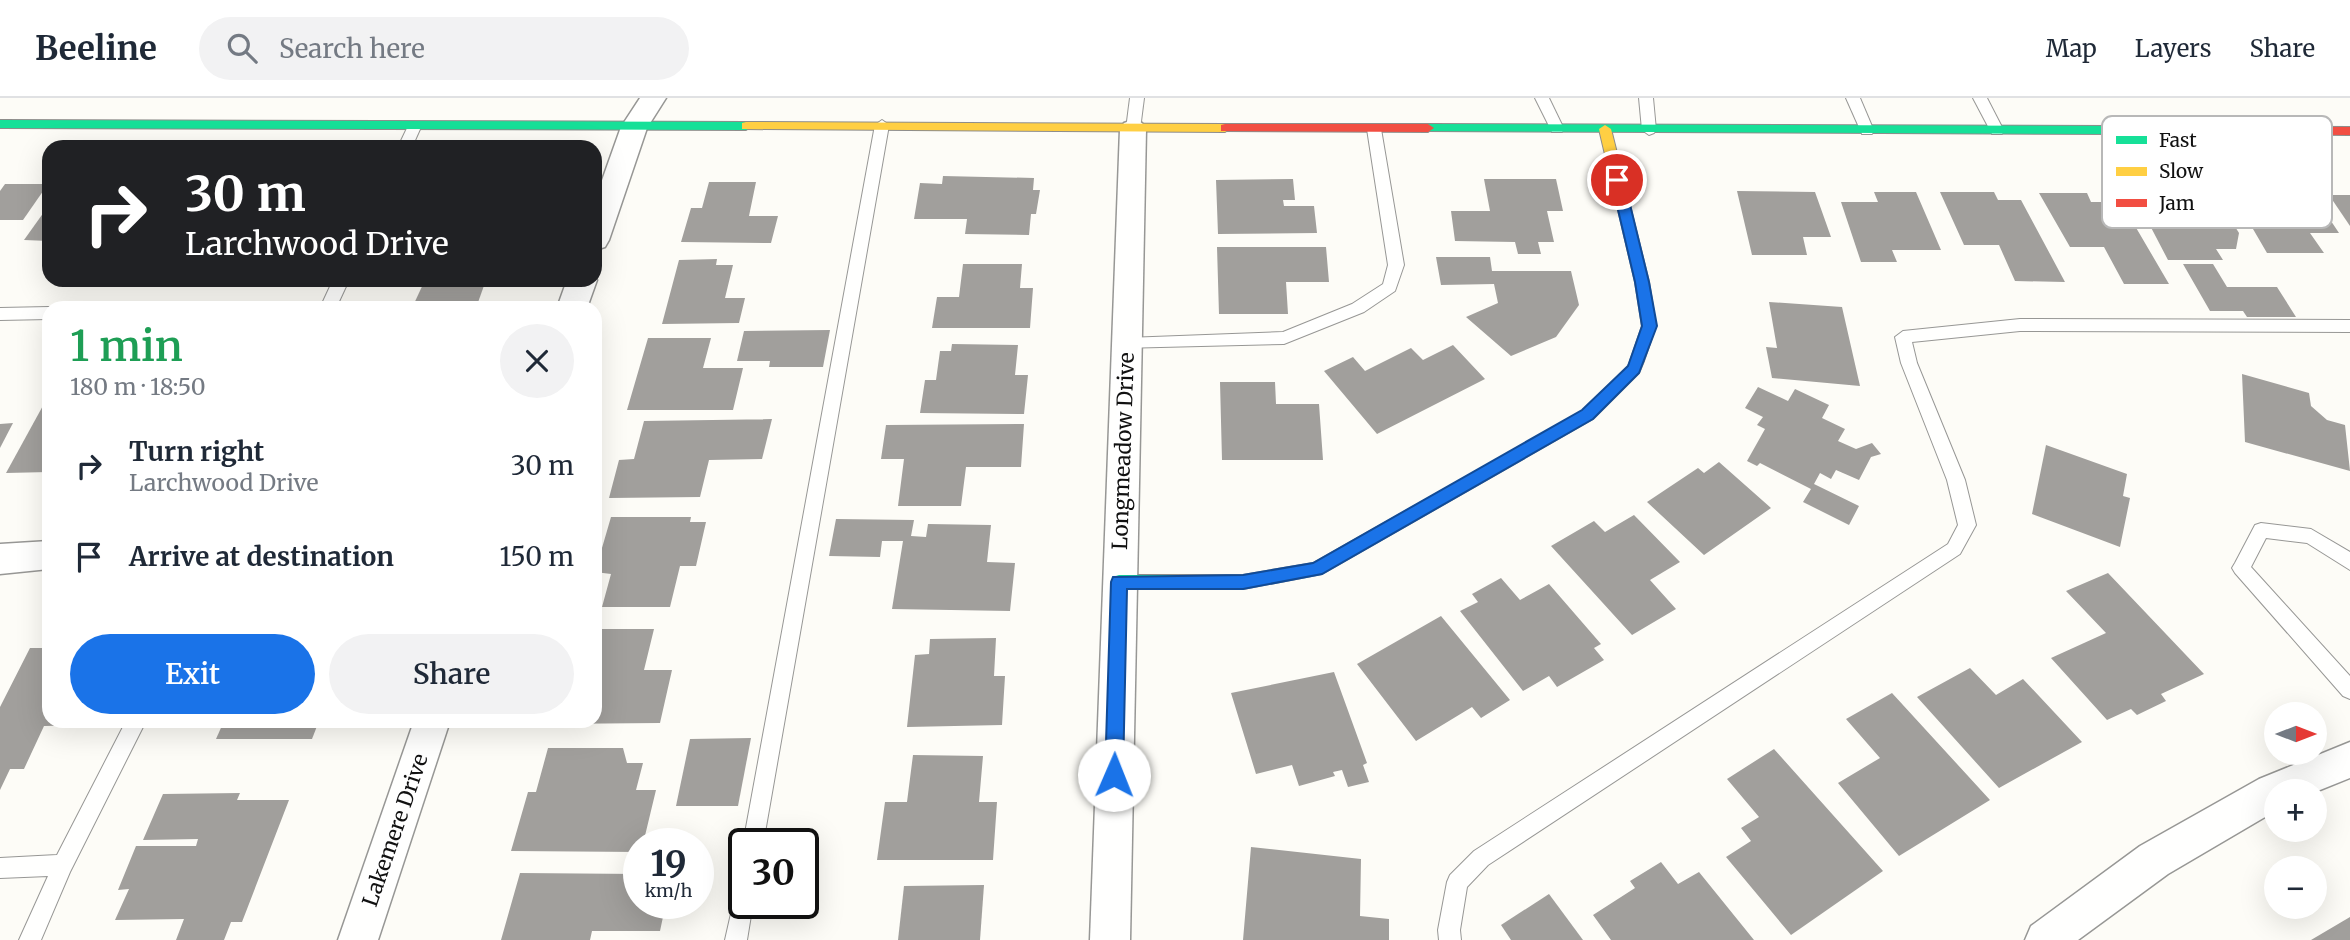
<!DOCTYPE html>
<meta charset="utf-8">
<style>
:root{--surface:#fff;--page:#f2f2f3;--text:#1f2937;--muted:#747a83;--line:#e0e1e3;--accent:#1a73e8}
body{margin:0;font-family:Merriweather,serif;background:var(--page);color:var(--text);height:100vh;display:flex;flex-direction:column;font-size:26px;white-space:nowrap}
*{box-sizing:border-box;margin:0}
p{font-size:23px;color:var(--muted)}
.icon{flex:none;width:38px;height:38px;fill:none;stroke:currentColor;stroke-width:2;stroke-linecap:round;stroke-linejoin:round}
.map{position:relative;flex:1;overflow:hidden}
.panel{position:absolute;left:42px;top:203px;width:560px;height:427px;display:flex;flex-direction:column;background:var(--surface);border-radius:21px;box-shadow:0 7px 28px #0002}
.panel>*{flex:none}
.guide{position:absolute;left:42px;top:42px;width:560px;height:147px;border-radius:21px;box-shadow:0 7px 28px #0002;background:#202124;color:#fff;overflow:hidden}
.needle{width:46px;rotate:90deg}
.controls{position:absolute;left:2264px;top:604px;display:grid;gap:14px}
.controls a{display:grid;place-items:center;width:63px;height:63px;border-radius:50%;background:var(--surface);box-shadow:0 7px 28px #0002;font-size:35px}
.speed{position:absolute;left:623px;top:730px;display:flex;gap:14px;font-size:35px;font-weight:700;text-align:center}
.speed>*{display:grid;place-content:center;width:91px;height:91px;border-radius:50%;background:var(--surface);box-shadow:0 7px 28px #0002;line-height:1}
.speed small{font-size:18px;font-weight:400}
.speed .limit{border:4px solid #111;border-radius:10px;background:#fff;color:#111}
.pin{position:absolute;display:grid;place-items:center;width:60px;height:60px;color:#fff;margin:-30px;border:4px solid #fff;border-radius:50%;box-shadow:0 2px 7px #0007}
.me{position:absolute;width:77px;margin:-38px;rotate:1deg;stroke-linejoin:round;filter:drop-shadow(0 0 5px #0008)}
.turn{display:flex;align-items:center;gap:24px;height:147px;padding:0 28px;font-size:32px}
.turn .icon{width:91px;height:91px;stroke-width:2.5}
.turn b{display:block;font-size:49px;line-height:60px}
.round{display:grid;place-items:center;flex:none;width:74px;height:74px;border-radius:37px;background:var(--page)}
.overview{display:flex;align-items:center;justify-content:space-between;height:119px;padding:0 28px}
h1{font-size:42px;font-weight:600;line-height:52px;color:#1e9e55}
.primary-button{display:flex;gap:14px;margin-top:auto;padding:14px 28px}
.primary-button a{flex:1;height:80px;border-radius:42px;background:var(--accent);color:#fff;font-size:28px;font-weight:600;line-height:80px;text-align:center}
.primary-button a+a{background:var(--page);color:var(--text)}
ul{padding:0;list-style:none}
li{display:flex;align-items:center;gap:21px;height:91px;padding:0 28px}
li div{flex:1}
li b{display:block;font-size:26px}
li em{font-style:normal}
header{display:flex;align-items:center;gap:42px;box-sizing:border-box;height:98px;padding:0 35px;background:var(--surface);border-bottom:2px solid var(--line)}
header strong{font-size:33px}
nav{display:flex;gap:38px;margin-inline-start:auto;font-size:24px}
.search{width:490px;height:63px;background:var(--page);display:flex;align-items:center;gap:18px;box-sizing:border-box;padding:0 24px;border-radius:38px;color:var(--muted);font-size:26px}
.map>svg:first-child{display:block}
.building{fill:#a19f9c}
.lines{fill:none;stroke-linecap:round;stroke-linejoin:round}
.lane-casing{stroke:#979795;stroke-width:2}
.street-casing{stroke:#979795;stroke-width:3}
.fast-casing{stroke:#8e8d8b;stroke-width:2}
.slow-casing{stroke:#8e8d8b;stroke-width:2}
.jam-casing{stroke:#8e8d8b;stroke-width:2}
.lane{fill:#fffffe;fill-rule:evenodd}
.street{fill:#fffffe;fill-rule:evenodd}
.fast{fill:#16e098;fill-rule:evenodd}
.slow{fill:#ffcf43;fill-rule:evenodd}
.jam{fill:#f24e42;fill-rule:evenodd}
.route{fill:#1a73e8;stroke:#114b97;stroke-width:2}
.labels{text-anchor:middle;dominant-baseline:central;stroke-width:7;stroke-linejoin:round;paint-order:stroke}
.street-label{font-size:21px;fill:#111;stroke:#fff}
.key{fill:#fff;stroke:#b8b8b8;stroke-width:2}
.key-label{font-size:19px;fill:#111}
</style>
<header>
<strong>Beeline</strong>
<div class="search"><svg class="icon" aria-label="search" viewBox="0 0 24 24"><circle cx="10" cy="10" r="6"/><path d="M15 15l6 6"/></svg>Search here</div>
<nav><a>Map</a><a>Layers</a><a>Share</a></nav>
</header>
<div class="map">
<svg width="2350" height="842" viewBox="0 0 2350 842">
<rect width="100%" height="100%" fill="#fdfcf7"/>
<g class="building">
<polygon points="943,78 1034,80 1033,92 1040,92 1036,116 1031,116 1029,137 965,136 967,121 914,121 920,85 942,86"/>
<polygon points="1293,81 1295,102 1283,102 1284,108 1314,108 1317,135 1218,136 1216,82"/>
<polygon points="1484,81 1556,81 1563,113 1547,113 1554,144 1538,144 1541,156 1518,156 1515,144 1455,143 1451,113 1490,113"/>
<polygon points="709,84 756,84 749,118 778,118 771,145 681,144 691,110 702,110"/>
<polygon points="5,86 48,86 23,122 0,122 0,93"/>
<polygon points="1737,93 1815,94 1831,139 1803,139 1807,157 1752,157"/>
<polygon points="1874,94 1916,94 1941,152 1892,152 1897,164 1861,164 1841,104 1878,104"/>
<polygon points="1940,94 1994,94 1998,102 2021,102 2065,184 2015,183 1999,147 1964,147"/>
<polygon points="2039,95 2087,95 2091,104 2121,104 2169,186 2124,186 2104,149 2070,149"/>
<polygon points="2133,95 2214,95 2239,135 2236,151 2216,151 2223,162 2168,162"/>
<polygon points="2232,95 2313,96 2339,135 2310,135 2324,155 2267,155"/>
<polygon points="2329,97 2350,97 2350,128"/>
<polygon points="49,107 49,143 24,142"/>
<polygon points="1217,149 1326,149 1329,184 1286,184 1288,216 1219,216"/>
<polygon points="1436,159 1490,159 1492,173 1571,173 1579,207 1556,239 1511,258 1466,219 1498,205 1494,186 1441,187"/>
<polygon points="717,161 716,167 733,167 725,200 745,200 739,225 662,226 679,162"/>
<polygon points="963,166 1022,166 1020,190 1033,190 1030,230 932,230 937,199 959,199"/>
<polygon points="2183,166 2213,166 2227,189 2277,189 2296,219 2247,219 2243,213 2210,213"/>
<polygon points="425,182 486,182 476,210 412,210"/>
<polygon points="1769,204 1842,209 1860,288 1772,280 1766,249 1777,250"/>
<polygon points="830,232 823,269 769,269 770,263 737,263 744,233"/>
<polygon points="648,240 711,240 703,270 743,270 733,312 627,312"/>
<polygon points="952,246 1018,247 1015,277 1028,277 1024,316 920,315 925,282 936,282 940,253 951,253"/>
<polygon points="1453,247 1485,281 1377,336 1324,273 1353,259 1365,273 1411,250 1423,262"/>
<polygon points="2242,276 2309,295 2311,308 2327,322 2345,327 2350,373 2245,344"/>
<polygon points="1220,284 1275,284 1276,306 1319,306 1323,362 1222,362"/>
<polygon points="1758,289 1788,303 1795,291 1829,307 1822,320 1845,331 1838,343 1856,351 1872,345 1881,356 1871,359 1859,382 1836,372 1831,381 1820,375 1814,386 1859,408 1849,427 1803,404 1811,391 1760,365 1757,368 1747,363 1765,331 1757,327 1763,319 1745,310"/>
<polygon points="45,304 49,304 49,374 6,375"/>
<polygon points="772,321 762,361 709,362 700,399 609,400 619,362 634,361 644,323"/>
<polygon points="13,325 0,350 0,326"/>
<polygon points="1024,326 1021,369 966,369 961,408 898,408 904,361 881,361 886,327"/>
<polygon points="2046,347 2127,376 2123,398 2130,400 2120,449 2032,416"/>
<polygon points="1719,364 1771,410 1704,457 1647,404 1698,370 1704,375"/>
<polygon points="1634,417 1680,464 1650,482 1676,511 1632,537 1551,448 1594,423 1605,434"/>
<polygon points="611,419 691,419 690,424 706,424 696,468 680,468 670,509 602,509 611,476 595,474"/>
<polygon points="836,421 914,422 911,438 926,439 928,426 991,427 987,464 1015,465 1010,513 892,511 903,443 882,443 880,459 829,458"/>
<polygon points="2108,475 2204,576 2161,596 2166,603 2137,617 2131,611 2107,622 2051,560 2106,535 2066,493"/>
<polygon points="1501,480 1520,502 1549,486 1601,546 1594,550 1604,562 1557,589 1549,578 1523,593 1460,513 1478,504 1472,496"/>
<polygon points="1441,518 1510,602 1481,620 1472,609 1416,643 1357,566"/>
<polygon points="595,531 654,531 644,572 672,572 660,625 547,626 548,623 595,623"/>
<polygon points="996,540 994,578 1005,578 1002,627 907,629 915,557 929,556 930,541"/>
<polygon points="30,550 49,550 49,623 96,623 95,627 44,628 24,671 10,671 0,692 0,609"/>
<polygon points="1970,570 1996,597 2023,581 2082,644 1999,690 1917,599"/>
<polygon points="1334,574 1367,665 1363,667 1369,684 1348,689 1342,672 1333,674 1335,678 1299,688 1292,667 1256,676 1231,595"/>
<polygon points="1892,595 1990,702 1899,758 1838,685 1880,660 1846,621"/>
<polygon points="224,623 319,623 312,641 216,641"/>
<polygon points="751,640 738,708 676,708 690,641"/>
<polygon points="548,650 623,650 627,665 643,665 636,692 656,692 643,746 639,746 639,754 511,753 528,694 536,694"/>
<polygon points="1774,651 1883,773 1791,837 1726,759 1751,743 1741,730 1759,719 1727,681"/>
<polygon points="913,657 983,658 979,704 997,704 993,762 877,762 885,704 907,704"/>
<polygon points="240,695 237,702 289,702 242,824 231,824 224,842 176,842 184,821 115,822 129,791 118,792 136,748 196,748 198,741 143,742 163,696"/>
<polygon points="1251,749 1361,761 1360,818 1389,821 1389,842 1243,842"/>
<polygon points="1661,764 1678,786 1699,774 1754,842 1611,842 1593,817 1635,790 1630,783"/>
<polygon points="520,775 639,776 639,805 666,805 660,833 592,833 590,842 501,842"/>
<polygon points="984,787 980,842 898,842 904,788"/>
<polygon points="1549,796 1583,842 1511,842 1501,827"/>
<polygon points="2350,819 2350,842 2311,842"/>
</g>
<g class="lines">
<g class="lane-casing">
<g id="lane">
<polygon points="1130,0 1144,0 1140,31 1133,36 1126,31"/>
<polygon points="1535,0 1549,0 1564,31 1562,34 1552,34"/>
<polygon points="1639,0 1653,0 1656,32 1654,35 1649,37 1642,32"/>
<polygon points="1846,0 1860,0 1874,33 1872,36 1862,36"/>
<polygon points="1973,0 1987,0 2004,33 2002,36 1992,36"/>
<polygon points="882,22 889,27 763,746 744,746 744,748 743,746 875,27"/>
<polygon points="414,24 421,29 412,49 398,49 409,26"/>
<polygon points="1374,26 1381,31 1404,167 1395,193 1364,214 1284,246 1120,250 1118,246 1126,240 1283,234 1352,206 1383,186 1388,167 1367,31"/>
<polygon points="333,182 349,182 336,210 320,210"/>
<polygon points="49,209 52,210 49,210 49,221 0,222 0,210"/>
<polygon points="2020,221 2350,222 2350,234 2020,233 1912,244 1917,265 1965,382 1976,427 1960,456 1488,767 1467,789 1460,832 1461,842 1439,842 1438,832 1447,784 1450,777 1474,753 1948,446 1958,427 1947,382 1901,265 1895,239 1903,233"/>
<polygon points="2261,425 2311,431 2350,454 2350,472 2307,445 2266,440 2251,469 2350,578 2350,601 2343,598 2235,475 2232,470 2235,465 2255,427"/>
<polygon points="126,623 146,623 70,774 41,842 19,842 48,778 0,780 0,760 57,757"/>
<polygon points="744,786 744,805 753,805 747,842 725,842 737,789"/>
</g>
</g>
<g class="street-casing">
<g id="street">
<polygon points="640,0 666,0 647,30 609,142 605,149 595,152 595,102 621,29"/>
<polygon points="1133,22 1142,25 1146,31 1130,842 1090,842 1120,31 1124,25"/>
<polygon points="595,179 597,182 587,210 557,210 567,182 595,182"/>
<polygon points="49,443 49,471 0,476 0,446"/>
<polygon points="414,623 450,623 378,842 338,842"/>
<polygon points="2350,644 2350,680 2315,694 2277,693 2277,712 2168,776 2078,842 2025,842 2031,828 2140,748 2259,681"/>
</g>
</g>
<g class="fast-casing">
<g id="fast">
<polygon points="0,22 746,24 752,28 746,32 0,30"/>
<polygon points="1428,26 2111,28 2117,32 2111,36 1424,33 1424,27"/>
<polygon points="1637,257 1644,263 1639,275 1593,321 1322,476 1243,491 1119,491 1113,489 1111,484 1113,479 1119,477 1243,477 1313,465 1583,313 1628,268 1632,259"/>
</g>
</g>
<g class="slow-casing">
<g id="slow">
<polygon points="746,24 1225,26 1231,30 1225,34 742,31 742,25"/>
<polygon points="1605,27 1611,31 1649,184 1656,228 1644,263 1637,269 1630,263 1642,228 1635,184 1599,31"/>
</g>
</g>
<g class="jam-casing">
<g id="jam">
<polygon points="1225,26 1428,26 1434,30 1428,34 1221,33 1221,27"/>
<polygon points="2111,28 2350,29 2350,37 2107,35 2107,29"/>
</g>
</g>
<use href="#lane" class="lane"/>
<use href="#street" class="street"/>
<use href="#fast" class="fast"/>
<use href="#slow" class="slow"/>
<use href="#jam" class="jam"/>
</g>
<polygon class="route" points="1617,77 1624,82 1649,184 1657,228 1639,275 1593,321 1322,476 1243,491 1127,491 1123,677 1120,683 1114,685 1108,683 1105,677 1111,484 1113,479 1243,477 1313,465 1582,312 1628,268 1642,228 1635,184 1611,82"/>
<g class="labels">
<g class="street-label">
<text transform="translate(1123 353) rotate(-88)">Longmeadow Drive</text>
<text transform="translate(395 732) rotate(-71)">Lakemere Drive</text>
</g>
</g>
<rect x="2102" y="18" width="230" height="112" rx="10" class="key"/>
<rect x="2116" y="38" width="31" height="8" fill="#16e098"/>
<rect x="2116" y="69" width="31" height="9" fill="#ffcf43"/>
<rect x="2116" y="101" width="31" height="8" fill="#f24e42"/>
<g class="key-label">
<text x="2159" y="49">Fast</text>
<text x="2159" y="80">Slow</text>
<text x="2159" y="112">Jam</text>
</g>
</svg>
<div class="controls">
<a><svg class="needle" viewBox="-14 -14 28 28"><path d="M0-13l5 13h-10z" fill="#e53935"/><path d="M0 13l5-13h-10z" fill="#747a83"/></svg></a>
<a>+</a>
<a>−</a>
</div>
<div class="speed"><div>19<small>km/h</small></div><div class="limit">30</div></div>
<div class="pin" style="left:1617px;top:82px;background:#d93025"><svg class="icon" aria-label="arrive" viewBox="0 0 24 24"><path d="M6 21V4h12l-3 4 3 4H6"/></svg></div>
<svg class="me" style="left:1114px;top:677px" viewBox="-20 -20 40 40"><circle r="19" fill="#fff"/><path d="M0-13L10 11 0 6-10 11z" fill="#1a73e8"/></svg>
<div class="guide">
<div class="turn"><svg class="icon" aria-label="right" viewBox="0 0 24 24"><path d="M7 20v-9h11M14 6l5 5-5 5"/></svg><div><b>30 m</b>Larchwood Drive</div></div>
</div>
<section class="panel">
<div class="overview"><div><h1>1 min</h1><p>180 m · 18:50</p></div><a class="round"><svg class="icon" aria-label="close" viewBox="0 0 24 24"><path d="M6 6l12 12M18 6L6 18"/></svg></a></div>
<ul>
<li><svg class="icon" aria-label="right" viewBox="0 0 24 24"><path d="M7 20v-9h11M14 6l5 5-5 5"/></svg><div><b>Turn right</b><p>Larchwood Drive</p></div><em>30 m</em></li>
<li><svg class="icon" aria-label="arrive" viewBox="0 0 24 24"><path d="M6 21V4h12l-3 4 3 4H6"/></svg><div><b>Arrive at destination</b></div><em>150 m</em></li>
</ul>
<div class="primary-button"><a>Exit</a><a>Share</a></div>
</section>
</div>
